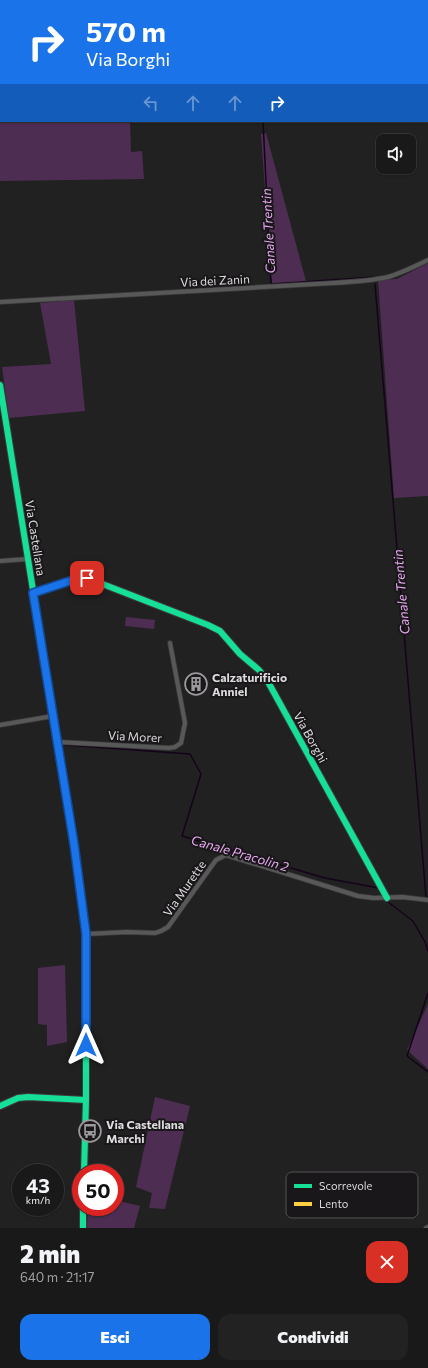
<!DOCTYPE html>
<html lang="it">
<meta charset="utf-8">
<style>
:root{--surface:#191919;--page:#222;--text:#f1f3f6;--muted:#9fa0a2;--line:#373838;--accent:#1a73e8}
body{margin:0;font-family:Commissioner,sans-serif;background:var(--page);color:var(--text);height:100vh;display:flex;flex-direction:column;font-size:15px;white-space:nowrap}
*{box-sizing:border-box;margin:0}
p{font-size:13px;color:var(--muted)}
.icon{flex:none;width:22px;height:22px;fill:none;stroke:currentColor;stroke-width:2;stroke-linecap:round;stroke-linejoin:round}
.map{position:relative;height:1228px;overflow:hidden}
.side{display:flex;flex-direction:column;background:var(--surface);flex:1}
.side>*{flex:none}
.banner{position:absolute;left:0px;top:0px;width:428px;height:122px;box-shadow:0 1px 3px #0004,0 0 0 1px var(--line);background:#1a73e8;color:#fff;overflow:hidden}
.buttons{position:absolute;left:376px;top:134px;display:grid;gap:8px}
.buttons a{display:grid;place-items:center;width:40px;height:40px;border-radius:8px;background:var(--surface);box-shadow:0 1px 3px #0004,0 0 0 1px var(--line);font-size:20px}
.speed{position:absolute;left:12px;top:1164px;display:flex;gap:8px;font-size:20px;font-weight:700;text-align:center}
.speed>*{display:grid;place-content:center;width:52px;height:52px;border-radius:50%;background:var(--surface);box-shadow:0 1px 3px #0004,0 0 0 1px var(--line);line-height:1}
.speed small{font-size:10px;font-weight:400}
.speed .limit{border:6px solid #d22;background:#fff;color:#111}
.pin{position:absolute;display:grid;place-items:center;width:34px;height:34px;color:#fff;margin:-17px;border-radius:8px;box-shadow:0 2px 6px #0006}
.me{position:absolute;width:44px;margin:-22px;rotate:0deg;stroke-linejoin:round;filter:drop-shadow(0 0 3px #0008)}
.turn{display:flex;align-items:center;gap:14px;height:84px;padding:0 20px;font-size:18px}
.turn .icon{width:52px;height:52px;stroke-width:2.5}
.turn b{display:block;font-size:28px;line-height:34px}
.lanes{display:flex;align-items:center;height:38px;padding:0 20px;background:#0003;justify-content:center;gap:20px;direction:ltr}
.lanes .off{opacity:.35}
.round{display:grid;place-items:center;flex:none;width:42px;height:42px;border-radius:12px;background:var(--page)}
.head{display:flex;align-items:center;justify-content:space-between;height:68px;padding:0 20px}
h1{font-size:24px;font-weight:800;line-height:30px}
.action{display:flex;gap:8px;margin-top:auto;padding:8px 20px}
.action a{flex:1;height:46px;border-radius:12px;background:var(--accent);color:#fff;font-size:16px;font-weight:800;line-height:46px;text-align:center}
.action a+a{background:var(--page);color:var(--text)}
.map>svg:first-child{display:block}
.green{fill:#4e2d52}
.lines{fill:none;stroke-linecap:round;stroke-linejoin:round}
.stream{stroke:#16031b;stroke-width:1.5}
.street-casing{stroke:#3d3c3d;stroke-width:5.5}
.fast-casing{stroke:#3d3c3d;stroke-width:8}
.slow-casing{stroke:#3d3c3d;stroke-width:8}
.street{stroke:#585858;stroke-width:4}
.fast{stroke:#16e098;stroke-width:6}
.slow{stroke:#ffcf43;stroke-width:6}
.route-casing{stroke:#114b97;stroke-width:10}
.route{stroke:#1a73e8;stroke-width:7}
.labels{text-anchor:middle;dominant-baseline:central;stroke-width:4;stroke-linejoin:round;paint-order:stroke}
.street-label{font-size:12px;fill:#dcdadc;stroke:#191719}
.poi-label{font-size:12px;font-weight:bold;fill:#dcdadc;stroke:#191719;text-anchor:start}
.water-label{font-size:13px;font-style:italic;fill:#e7a9f0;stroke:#191719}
.key{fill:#191719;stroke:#545254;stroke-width:1}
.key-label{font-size:11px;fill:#dcdadc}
</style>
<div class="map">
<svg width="428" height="1228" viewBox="0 0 428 1228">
<rect width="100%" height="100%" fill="#212121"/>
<g class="green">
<polygon points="0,86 1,86 1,121 130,121 131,152 142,151 144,179 0,181"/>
<polygon points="266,133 307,285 272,287 261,134"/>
<polygon points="428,263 428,496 394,498 378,280 397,279"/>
<polygon points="74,300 85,411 9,418 2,367 51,364 40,303"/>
<polygon points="126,617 155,620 154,629 125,626"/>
<polygon points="65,965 67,1042 47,1046 47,1025 38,1024 38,968"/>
<polygon points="428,1004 428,1069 407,1050"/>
<polygon points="155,1097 190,1106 165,1209 149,1208 152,1193 136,1187"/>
<polygon points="115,1200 140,1206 134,1228 87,1228 88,1207 115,1207"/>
</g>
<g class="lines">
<g class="stream">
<polyline points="0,36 1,36"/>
<polyline points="263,121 271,284 375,277"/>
<polyline points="375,284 426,897 428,898"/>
<polyline points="65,745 190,754 201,774 182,836 325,878 379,888"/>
<polyline points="386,900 388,902 413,921 425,942 428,951"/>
<polyline points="428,993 407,1056 428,1072"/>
</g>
<g class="street-casing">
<g id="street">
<path d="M0,302L333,283C351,282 370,281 388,277C402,273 415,266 428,260"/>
<polyline points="0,561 28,559"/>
<polyline points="0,725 53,716"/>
<polyline points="58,742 169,748 175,747 181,743 185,723 170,643"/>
<polyline points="86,934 127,932 155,933 161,931 168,927 216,860 226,855 358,896 374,898 402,897 428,900"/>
<polyline points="426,1228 428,1227"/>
</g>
</g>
<g class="fast-casing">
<g id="fast">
<polyline points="427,40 428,40"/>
<polyline points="0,81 1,81"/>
<polyline points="0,385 60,758"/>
<polyline points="33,593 76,579 87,578 208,625 220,631 240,654 259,670 267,680 387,898"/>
<polyline points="0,1106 18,1098 28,1097 86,1100"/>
<polyline points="84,1173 86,1100 86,998"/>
<polyline points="83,1207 83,1228"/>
</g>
</g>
<g class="slow-casing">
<polyline id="slow" points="60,758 74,844 86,934 86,998"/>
</g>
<use href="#street" class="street"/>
<use href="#fast" class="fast"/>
<use href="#slow" class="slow"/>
</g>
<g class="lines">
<g class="route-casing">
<polyline id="route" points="86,1045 86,934 74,844 33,593 76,579 87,578"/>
</g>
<use href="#route" class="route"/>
</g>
<defs>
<g id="building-ring" transform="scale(1.15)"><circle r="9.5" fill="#191719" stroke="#9b999b" stroke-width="1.5"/><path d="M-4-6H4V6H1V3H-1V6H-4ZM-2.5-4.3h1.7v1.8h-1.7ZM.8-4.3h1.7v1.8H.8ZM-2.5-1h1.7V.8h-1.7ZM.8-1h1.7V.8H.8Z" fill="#9b999b"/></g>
<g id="bus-ring" transform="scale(1.15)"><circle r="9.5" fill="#191719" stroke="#9b999b" stroke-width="1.5"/><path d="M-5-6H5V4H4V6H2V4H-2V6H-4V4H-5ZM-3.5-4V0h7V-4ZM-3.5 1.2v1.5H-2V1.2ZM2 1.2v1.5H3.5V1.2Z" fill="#9b999b"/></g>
</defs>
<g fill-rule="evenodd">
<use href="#building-ring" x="196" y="684"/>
<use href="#bus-ring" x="90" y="1131"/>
</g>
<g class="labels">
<g class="street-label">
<text transform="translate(215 280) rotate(-3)">Via dei Zanin</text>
<text transform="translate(36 538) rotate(81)">Via Castellana</text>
<text transform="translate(135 736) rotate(3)">Via Morer</text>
<text transform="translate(311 737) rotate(61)">Via Borghi</text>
<text transform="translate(184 888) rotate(-55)">Via Murette</text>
</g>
<g class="poi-label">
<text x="212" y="677">Calzaturificio<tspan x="212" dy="14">Anniel</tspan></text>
<text x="106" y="1124">Via Castellana<tspan x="106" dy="14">Marchi</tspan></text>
</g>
<g class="water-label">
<text transform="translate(268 231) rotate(-93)">Canale Trentin</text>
<text transform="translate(401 592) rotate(-95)">Canale Trentin</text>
<text transform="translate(240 853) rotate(16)">Canale Pracolin 2</text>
</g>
</g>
<rect x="286" y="1172" width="132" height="46" rx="6" class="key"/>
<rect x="294" y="1184" width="18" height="4" fill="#16e098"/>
<rect x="294" y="1202" width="18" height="4" fill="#ffcf43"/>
<g class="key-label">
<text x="319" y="1190">Scorrevole</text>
<text x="319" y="1208">Lento</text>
</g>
</svg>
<div class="buttons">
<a><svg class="icon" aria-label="sound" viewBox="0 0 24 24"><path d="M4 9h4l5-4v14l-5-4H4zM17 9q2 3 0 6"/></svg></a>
</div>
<div class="speed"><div>43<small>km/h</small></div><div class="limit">50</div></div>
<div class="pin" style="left:87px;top:578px;background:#d93025"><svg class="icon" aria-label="arrive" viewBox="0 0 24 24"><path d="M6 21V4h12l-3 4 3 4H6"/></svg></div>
<svg class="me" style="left:86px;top:1045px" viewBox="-20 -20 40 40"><path d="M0-17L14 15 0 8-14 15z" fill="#1a73e8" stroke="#fff" stroke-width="4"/></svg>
<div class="banner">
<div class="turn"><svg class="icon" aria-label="right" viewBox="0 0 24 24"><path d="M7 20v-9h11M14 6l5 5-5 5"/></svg><div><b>570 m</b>Via Borghi</div></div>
<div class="lanes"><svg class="icon off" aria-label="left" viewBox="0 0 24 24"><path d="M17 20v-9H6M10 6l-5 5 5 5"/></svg><svg class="icon off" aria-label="ahead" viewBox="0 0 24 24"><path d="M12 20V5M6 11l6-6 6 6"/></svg><svg class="icon off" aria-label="ahead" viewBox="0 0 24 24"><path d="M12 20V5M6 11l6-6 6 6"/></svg><svg class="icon" aria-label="right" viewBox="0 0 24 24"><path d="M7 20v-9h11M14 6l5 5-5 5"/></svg></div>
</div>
</div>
<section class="side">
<div class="head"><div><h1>2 min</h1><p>640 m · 21:17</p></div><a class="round" style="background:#d93025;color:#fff"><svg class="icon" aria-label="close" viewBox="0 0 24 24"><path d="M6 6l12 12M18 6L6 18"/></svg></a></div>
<div class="action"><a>Esci</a><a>Condividi</a></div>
</section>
